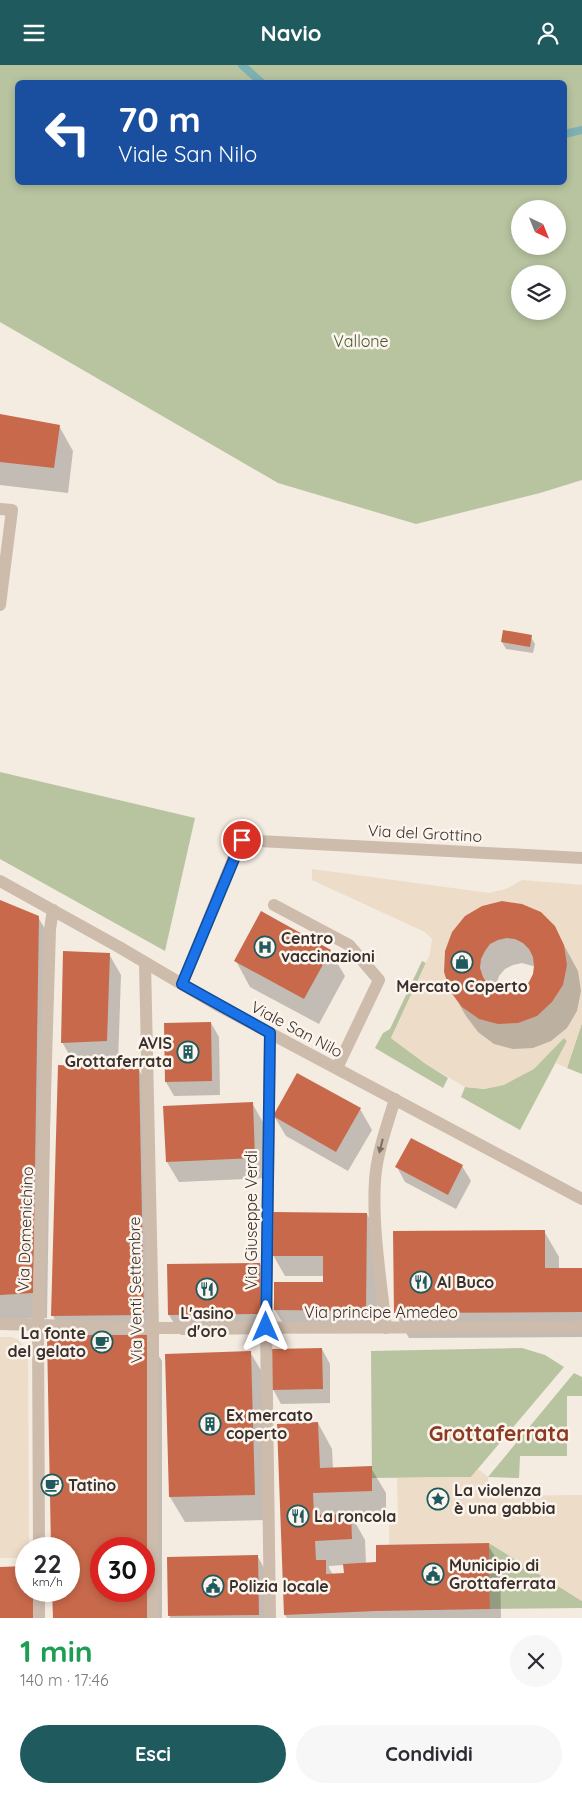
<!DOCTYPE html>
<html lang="it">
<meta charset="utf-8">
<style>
:root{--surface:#fff;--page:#f7f7f7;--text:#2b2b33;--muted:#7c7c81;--accent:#1f5a5e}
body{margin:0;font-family:Quicksand,sans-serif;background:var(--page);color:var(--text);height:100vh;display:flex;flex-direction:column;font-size:19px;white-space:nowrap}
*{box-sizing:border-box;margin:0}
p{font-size:16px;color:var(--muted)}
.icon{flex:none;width:28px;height:28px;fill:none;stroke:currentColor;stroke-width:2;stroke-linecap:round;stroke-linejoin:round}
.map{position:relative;height:1553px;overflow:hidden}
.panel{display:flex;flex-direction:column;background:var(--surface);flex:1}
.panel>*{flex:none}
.guide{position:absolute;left:15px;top:15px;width:552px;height:105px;border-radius:8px;box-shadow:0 2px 8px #0003;background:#1a4fa0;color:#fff;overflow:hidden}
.needle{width:32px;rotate:137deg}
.fabs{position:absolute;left:511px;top:135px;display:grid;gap:10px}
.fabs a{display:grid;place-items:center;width:55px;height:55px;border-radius:50%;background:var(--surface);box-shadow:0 2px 8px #0003;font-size:25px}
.speed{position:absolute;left:15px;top:1472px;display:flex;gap:10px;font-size:25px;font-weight:700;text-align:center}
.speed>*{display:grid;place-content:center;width:65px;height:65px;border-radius:50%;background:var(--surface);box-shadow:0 2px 8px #0003;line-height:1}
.speed small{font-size:12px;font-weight:400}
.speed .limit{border:8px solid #d22;background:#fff;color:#111}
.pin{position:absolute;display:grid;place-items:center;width:42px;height:42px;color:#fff;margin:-21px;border:2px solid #fff;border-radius:50%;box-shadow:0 1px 5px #0007}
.me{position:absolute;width:55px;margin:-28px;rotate:0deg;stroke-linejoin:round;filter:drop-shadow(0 0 4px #0008)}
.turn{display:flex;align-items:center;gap:18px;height:105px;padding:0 20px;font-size:22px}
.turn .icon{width:65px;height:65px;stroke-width:2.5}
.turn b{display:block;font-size:35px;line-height:42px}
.round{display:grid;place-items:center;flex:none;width:52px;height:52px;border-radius:26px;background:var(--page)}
.overview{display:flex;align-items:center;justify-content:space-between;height:85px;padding:0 20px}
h1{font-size:30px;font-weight:700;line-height:38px;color:#1e9e55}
.cta{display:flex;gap:10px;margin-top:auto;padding:10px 20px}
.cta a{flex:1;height:58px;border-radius:30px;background:var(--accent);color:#fff;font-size:20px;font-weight:700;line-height:58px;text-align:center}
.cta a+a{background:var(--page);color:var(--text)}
header{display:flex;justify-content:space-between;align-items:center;height:65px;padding:0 20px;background:var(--accent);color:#fff;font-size:22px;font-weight:700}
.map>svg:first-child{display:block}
.green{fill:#b8c4a0;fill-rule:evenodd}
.plaza{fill:#ecdcc8;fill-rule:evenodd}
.shadow{fill:#0003;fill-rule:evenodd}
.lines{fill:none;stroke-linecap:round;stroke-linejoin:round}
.stream{stroke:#7fb0b2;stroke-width:8}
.building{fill:#c8694b;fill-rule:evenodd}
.lane{stroke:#cdbbac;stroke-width:12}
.street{stroke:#cdbbac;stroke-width:12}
.oneway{fill:#7d6f65}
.route-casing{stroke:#114b97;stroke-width:12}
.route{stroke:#1a73e8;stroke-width:9}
.labels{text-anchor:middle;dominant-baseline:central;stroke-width:5;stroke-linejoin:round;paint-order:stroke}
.park-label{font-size:16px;fill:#4a5a2e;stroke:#fbf5ee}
.street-label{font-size:16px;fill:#3b302b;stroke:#fbf5ee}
.poi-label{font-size:16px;font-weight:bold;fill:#3b302b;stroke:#fbf5ee;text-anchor:start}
.district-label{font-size:21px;font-weight:bold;fill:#8c3b22;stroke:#fbf5ee}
</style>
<header><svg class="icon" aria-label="menu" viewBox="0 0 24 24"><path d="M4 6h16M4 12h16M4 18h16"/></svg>Navio<svg class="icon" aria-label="person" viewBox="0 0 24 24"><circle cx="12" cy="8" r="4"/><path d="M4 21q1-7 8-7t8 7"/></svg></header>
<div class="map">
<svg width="582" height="1553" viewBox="0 0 582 1553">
<rect width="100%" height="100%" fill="#f4ebe1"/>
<g class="green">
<path d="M0,0H582V415L540,428L416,459L278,418L0,257ZM18,18H565V118H18ZM520,144H558V181H520ZM520,209H558V246H520Z"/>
<polygon points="0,707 195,753 165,886 0,794"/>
<polygon points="422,896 426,898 391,973 426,999 448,1013 443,1023 375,983 383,968 390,964"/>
<polygon points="582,958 582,1009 567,1003"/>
<polygon points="564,973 567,976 520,1065 461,1032 465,1022 485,1024"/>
<polygon points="522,1283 545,1290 564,1302 471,1412 372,1413 371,1286"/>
<polygon points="574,1308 582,1312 582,1331 567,1331 567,1391 520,1391 519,1413 488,1412"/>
<polygon points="489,1478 582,1536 582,1543 490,1544"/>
</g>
<g class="plaza">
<path d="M312,804L489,828L506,824L522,815L582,820V958L567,1003L556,998L567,976L564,973L534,1004L504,1020L485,1024L465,1022L426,999L391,973L430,889L432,874L425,867L312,815ZM502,836L522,839L541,847L555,861L564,880L567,900L563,920L552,937L537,951L518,958L498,959L479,954L462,942L450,926L444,907L445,886L452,867L465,851L482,841Z"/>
<polygon points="0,1272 11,1272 17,1274 26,1283 28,1289 29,1484 26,1484 26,1493 0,1493"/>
<polygon points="478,1404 488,1412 489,1431 582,1430 582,1536 489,1478 389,1480 389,1451 398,1450 397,1413 471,1412"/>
</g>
<g class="shadow">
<polygon points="0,350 59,361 73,386 68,428 0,420"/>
<polygon points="531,572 535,579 533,588 506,584 502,577"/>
<polygon points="0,836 38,852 53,878 47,1253 0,1255"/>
<path d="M554,862L578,906L581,926L577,946L567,963L551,976L533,983L513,984L494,979L478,967L466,951L451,925L446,886ZM522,898L536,902L530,918L523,924L514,928L504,929L494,926L499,911L505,904L513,900Z"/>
<polygon points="330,886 345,911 319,959 250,922 236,896"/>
<polygon points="109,889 121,910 118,997 74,998 62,977"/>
<polygon points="211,958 219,972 220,1030 174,1031 166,1017 165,959"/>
<path d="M139,1005L153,1031L149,1275L162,1296V1553H54L69,1526V1484L64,1271L53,1251ZM101,1484H144V1526H101Z"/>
<polygon points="252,1038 264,1059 266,1113 179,1117 167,1097 165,1043"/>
<polygon points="360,1044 372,1065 348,1106 286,1071 274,1051"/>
<polygon points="411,1075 462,1101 471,1116 456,1144 405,1117 397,1102"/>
<polygon points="367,1149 378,1170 377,1266 287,1265 275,1245 324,1218 324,1211 285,1211 273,1190"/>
<polygon points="544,1166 559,1192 559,1204 582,1204 582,1272 409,1273 395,1248 395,1167"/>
<polygon points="260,1199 271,1219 272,1269 181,1270 169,1250"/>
<polygon points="322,1284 330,1299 330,1338 281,1339 273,1324"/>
<polygon points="250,1287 265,1312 269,1455 185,1457 170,1432 167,1290"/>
<path d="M318,1358L332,1384L333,1404L371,1403L386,1428V1451L352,1452L365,1475L366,1499L488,1480L500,1500L501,1553H287L285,1550ZM344,1500L345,1509L333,1510L329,1503V1501Z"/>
<polygon points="258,1492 269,1512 270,1553 170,1553 168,1493"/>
</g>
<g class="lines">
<g class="stream">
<polyline points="242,0 262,18"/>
<polyline points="565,69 582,65"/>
</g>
</g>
<g class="building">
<polygon points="0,349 60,360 54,403 0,397"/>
<polygon points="503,565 532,570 530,582 501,577"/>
<polygon points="0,835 39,851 33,1228 0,1230"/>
<path d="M502,836L522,839L541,847L555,861L564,880L567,900L563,920L552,937L537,951L518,958L498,959L479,954L462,942L450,926L444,907L445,886L452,867L465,851L482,841ZM507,873L515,874L523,878L529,884L533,892L534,901L533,909L529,917L522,923L513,927L504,928L495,925L488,920L483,912L480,903L481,894L485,886L490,879L498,875Z"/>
<polygon points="261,846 331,885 304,934 234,896"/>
<polygon points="63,886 110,888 107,976 61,978"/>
<polygon points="211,957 212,1016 165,1017 164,958"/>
<polygon points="58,1000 139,1004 144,1250 51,1251"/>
<polygon points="297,1008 361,1043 336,1087 273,1051"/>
<polygon points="253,1037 255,1093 166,1097 163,1041"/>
<polygon points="411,1073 463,1100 448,1130 395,1102"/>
<polygon points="272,1147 367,1148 366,1246 274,1245 274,1217 323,1217 323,1191 272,1191"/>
<polygon points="545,1165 545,1203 582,1203 582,1247 394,1248 393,1166"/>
<polygon points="260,1198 261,1249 168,1250 167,1199"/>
<path d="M47,1270H148L149,1553H53L52,1526H69V1484H51ZM101,1484H144V1526H101Z"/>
<polygon points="322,1283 323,1324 272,1325 271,1284"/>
<polygon points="251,1286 255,1430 169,1432 165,1289"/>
<polygon points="318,1357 320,1403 372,1401 372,1426 313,1428 314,1450 351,1449 352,1474 315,1476 316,1495 326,1495 326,1509 344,1508 343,1499 376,1497 376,1480 489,1478 490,1544 376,1546 284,1550 277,1359"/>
<polygon points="258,1490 259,1550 168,1551 167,1492"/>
<polygon points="26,1501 26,1526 34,1526 34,1553 0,1553 0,1502"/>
</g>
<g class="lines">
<g class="lane">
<polyline points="0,444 12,445 0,540"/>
<polyline points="274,840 349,880 379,915 337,1003"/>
</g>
<g class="street">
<polyline points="0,816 119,882 219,941 582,1134"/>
<polyline points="145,898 153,1263 153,1553"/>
<polyline points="182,919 241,775 582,793"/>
<polyline points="270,968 266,1262 270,1553"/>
<polyline points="0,1259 153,1263 582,1262"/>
<path d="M386,1263C381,1216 372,1162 375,1115C377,1087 387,1061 395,1034"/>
<polyline points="39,1484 38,1259 50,864 53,845"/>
<polyline points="39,1526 39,1553"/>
</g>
</g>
<defs><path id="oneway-solid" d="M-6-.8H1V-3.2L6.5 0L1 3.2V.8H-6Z" transform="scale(1.25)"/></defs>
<use class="oneway" href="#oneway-solid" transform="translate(381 1081) rotate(104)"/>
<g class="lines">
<g class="route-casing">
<polyline id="route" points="242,775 182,919 270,968 266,1262"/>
</g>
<use href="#route" class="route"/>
</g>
<defs>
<g id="hospital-ring" transform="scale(1.125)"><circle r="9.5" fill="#fbf5ee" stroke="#1f5a5e" stroke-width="1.5"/><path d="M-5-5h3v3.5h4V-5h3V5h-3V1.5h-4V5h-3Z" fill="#1f5a5e"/></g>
<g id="shop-ring" transform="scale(1.125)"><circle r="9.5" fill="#fbf5ee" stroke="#1f5a5e" stroke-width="1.5"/><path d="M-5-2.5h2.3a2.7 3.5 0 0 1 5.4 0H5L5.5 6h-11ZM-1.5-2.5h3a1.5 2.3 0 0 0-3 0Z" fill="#1f5a5e"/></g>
<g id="building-ring" transform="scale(1.125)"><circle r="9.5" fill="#fbf5ee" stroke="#1f5a5e" stroke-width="1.5"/><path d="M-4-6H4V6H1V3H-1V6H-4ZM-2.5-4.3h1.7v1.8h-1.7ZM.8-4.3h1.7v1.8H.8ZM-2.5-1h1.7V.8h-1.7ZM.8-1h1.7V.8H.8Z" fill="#1f5a5e"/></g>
<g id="restaurant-ring" transform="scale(1.125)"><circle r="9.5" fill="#fbf5ee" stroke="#1f5a5e" stroke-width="1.5"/><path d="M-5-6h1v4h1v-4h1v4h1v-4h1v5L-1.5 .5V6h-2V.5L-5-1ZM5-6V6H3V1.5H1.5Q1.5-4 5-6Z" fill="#1f5a5e"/></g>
<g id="cafe-ring" transform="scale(1.125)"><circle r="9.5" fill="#fbf5ee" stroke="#1f5a5e" stroke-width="1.5"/><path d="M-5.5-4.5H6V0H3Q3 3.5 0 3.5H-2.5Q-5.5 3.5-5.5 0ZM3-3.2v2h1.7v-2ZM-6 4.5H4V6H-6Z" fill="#1f5a5e"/></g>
<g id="sight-ring" transform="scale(1.125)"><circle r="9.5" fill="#fbf5ee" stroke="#1f5a5e" stroke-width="1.5"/><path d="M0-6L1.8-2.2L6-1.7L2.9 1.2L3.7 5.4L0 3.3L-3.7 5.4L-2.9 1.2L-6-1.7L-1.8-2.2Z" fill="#1f5a5e"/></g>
<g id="civic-ring" transform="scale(1.125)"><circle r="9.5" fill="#fbf5ee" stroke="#1f5a5e" stroke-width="1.5"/><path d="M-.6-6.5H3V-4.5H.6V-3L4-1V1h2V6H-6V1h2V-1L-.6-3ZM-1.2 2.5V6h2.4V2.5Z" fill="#1f5a5e"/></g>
</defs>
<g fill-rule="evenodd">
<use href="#hospital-ring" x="265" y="882"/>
<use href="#shop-ring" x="462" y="897"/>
<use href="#building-ring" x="188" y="987"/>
<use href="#restaurant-ring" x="421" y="1217"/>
<use href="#restaurant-ring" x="207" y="1224"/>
<use href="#cafe-ring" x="102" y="1277"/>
<use href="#building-ring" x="210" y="1359"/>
<use href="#cafe-ring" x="52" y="1420"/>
<use href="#sight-ring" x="438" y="1434"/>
<use href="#restaurant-ring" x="298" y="1451"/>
<use href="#civic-ring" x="433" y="1509"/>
<use href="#civic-ring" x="213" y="1521"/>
</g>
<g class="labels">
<g class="park-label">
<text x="361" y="276">Vallone</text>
</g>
<g class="street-label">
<text transform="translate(425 768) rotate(3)">Via del Grottino</text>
<text transform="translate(297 964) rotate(28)">Viale San Nilo</text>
<text transform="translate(251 1155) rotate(-90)">Via Giuseppe Verdi</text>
<text transform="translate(25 1164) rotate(-88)">Via Domenichino</text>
<text transform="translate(135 1225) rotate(-91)">Via Venti Settembre</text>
<text x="381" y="1247">Via principe Amedeo</text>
</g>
<g class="poi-label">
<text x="281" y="873">Centro<tspan x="281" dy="18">vaccinazioni</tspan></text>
<text x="462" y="921" text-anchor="middle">Mercato Coperto</text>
<text x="172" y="978" text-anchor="end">AVIS<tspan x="172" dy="18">Grottaferrata</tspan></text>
<text x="437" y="1217">Al Buco</text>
<text x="207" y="1248" text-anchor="middle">L'asino<tspan x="207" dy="18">d'oro</tspan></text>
<text x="86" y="1268" text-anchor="end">La fonte<tspan x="86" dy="18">del gelato</tspan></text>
<text x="226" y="1350">Ex mercato<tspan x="226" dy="18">coperto</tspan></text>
<text x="68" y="1420">Tatino</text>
<text x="454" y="1425">La violenza<tspan x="454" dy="18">è una gabbia</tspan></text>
<text x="314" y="1451">La roncola</text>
<text x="449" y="1500">Municipio di<tspan x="449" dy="18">Grottaferrata</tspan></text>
<text x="229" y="1521">Polizia locale</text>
</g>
<g class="district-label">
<text x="499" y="1368">Grottaferrata</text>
</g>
</g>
</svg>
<div class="fabs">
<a><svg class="needle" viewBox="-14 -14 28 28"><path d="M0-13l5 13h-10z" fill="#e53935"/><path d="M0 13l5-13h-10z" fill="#7c7c81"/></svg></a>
<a><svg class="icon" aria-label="layers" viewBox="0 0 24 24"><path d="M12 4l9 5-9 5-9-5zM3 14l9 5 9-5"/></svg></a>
</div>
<div class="speed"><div>22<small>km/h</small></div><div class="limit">30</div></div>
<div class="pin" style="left:242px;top:775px;background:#d93025"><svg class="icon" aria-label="arrive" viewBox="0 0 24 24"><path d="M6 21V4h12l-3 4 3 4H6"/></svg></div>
<svg class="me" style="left:266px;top:1262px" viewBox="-20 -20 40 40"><path d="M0-17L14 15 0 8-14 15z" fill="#1a73e8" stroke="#fff" stroke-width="4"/></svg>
<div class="guide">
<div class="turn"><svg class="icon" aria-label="left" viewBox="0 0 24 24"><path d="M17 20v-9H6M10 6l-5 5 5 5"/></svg><div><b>70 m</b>Viale San Nilo</div></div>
</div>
</div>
<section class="panel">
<div class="overview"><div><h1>1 min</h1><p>140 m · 17:46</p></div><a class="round"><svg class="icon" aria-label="close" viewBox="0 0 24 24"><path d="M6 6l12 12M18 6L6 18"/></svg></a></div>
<div class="cta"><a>Esci</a><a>Condividi</a></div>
</section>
